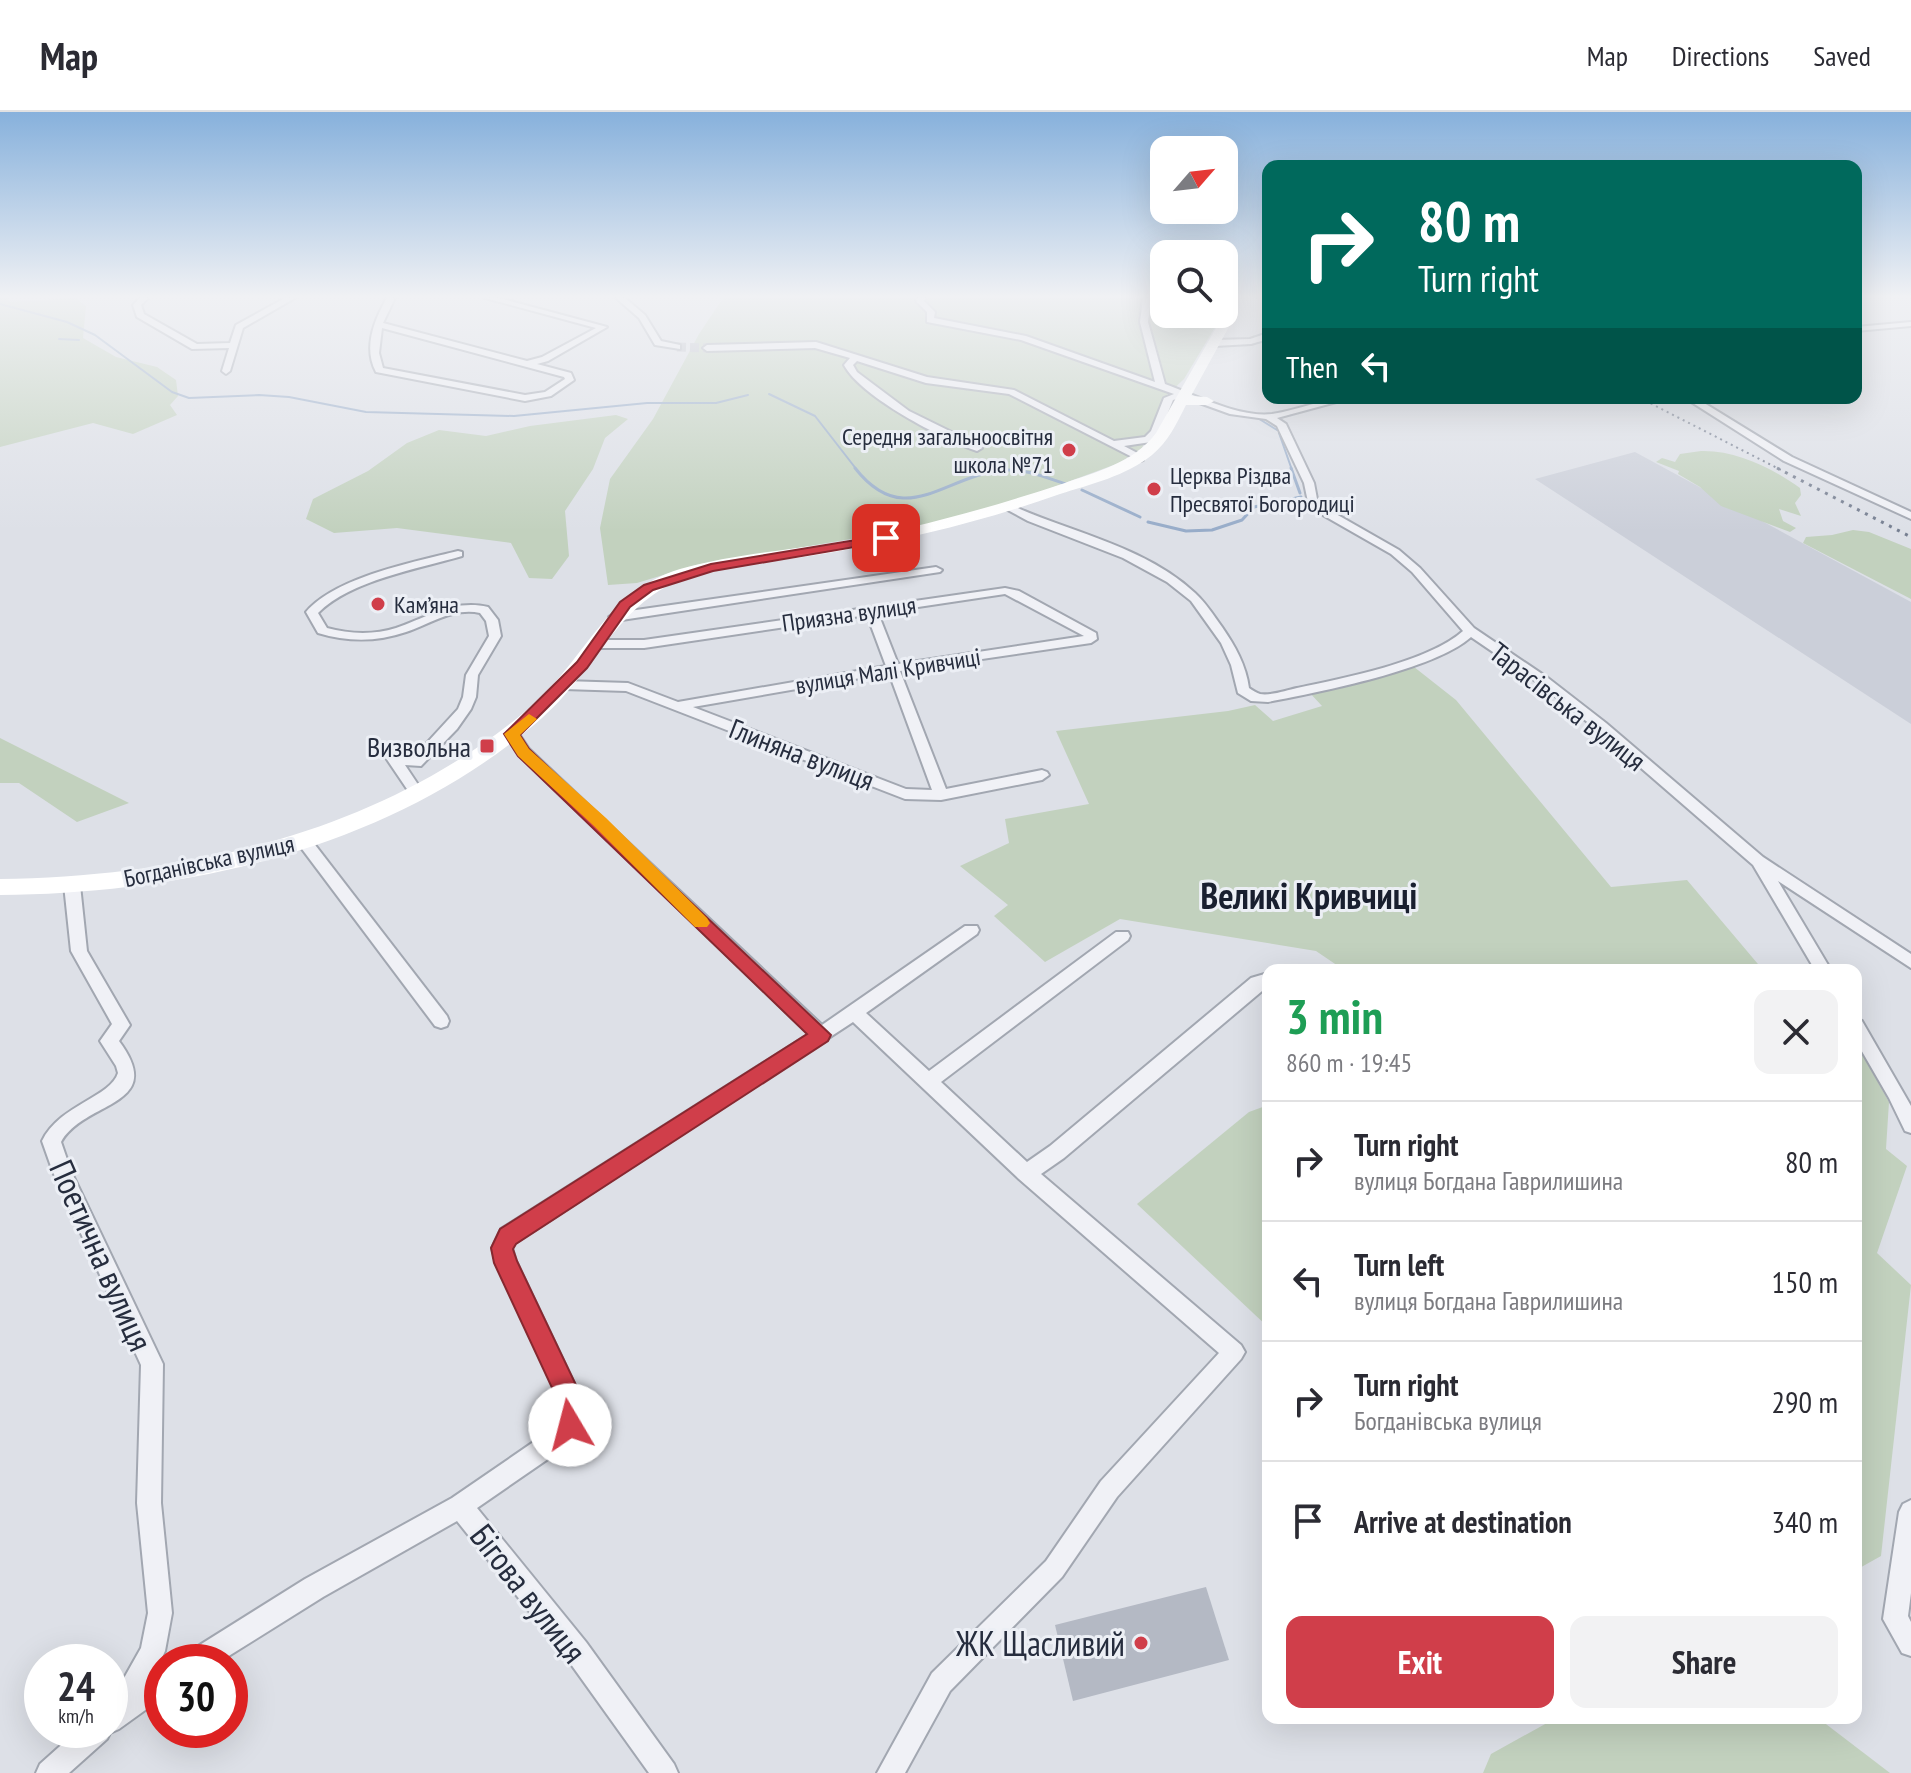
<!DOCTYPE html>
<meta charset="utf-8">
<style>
:root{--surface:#fff;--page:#f2f2f3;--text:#2b2b33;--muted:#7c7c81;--line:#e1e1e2;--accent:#d03e4a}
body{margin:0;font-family:"PT Sans Narrow",sans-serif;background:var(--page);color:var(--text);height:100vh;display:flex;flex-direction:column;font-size:30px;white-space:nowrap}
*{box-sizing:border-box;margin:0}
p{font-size:26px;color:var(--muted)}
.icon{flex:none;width:44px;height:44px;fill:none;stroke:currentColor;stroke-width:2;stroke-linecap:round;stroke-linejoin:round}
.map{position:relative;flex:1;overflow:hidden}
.panel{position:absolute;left:1262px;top:852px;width:600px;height:760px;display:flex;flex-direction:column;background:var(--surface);border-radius:16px;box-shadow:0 8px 32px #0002}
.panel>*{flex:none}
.hud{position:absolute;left:1262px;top:48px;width:600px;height:244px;border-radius:16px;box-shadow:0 8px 32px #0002;background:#00695c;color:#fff;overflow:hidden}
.needle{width:52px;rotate:62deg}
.controls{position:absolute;left:1150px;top:24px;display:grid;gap:16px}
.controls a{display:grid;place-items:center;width:88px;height:88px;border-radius:16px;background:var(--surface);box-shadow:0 8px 32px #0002;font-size:40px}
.speed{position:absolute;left:24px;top:1532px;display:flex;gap:16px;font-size:40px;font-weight:700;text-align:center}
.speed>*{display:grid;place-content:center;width:104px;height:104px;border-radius:50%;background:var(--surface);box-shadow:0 8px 32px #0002;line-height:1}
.speed small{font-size:20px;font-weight:400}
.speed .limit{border:12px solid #d22;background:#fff;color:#111}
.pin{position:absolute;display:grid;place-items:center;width:68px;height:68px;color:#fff;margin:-34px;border-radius:16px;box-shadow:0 4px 12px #0006}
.me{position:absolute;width:88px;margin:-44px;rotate:352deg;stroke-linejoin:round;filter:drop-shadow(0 0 6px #0008)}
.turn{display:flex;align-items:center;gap:28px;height:168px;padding:0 24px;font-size:36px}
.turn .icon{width:104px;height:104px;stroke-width:2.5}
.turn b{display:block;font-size:56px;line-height:68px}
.then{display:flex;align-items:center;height:76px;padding:0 24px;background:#0003;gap:16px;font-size:30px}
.round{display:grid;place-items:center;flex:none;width:84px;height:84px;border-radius:16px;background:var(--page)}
.overview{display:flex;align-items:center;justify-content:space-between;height:136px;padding:0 24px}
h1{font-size:48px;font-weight:700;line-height:60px;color:#1e9e55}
.button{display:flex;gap:16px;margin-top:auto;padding:16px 24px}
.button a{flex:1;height:92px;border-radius:16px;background:var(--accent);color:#fff;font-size:32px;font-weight:700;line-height:92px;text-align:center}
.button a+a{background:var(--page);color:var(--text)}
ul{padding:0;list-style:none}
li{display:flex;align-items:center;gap:24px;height:120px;padding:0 24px;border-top:2px solid var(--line)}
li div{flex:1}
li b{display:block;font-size:30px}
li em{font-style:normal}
header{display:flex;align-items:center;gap:48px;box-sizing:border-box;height:112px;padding:0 40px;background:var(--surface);border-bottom:2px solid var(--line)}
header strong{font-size:38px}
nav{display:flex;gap:44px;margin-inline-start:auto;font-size:28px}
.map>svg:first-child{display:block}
.built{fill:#cbcfd9}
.green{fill:#c2d1be}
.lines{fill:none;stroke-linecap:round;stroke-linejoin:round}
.stream-far1{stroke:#97acc9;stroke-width:2}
.stream{stroke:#97acc9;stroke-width:3}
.building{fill:#b4b9c4}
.minor-tunnel{stroke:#b8bcc5;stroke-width:9;stroke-dasharray:9 4;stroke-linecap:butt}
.minor-casing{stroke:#a2a7b1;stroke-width:4}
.minor{fill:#f0f1f6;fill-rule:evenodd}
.secondary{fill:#fff;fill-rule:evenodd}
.rail-far1{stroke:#767f91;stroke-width:2;stroke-dasharray:2 4;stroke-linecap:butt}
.rail{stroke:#767f91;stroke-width:3;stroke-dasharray:3 6;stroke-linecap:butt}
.route{fill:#d03e4a;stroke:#872830;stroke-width:2}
.slow{fill:#f59e0b}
.poi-dot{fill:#d03e4a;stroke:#eceff5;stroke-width:3}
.labels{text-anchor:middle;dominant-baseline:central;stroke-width:6;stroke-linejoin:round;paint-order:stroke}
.far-poi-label{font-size:24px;fill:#262d3e;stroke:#eceff5;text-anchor:start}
.far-street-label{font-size:24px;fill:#262d3e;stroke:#eceff5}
.street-label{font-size:28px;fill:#262d3e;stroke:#eceff5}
.poi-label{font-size:28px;fill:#262d3e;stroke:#eceff5;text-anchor:end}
.near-street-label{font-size:34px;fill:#262d3e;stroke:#eceff5}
.near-poi-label{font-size:34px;fill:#262d3e;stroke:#eceff5;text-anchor:end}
.district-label{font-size:36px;font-weight:bold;fill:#191f2f;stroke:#eceff5}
</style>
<header>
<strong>Map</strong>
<nav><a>Map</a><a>Directions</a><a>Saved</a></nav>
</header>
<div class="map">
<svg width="1911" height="1661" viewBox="0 0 1911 1661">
<rect width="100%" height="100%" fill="#dde0e7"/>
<polygon class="built" points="1635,340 1911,490 1911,612 1535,367"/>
<g class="green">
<polygon points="0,186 7,186 10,190 75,186 86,194 83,226 116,245 157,255 176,268 178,284 170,293 177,303 133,322 93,311 0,335"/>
<polygon points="723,186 1164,186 1164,202 1223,202 1184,267 1164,286 1142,336 1119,351 994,397 916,416 696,453 637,471 608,473 600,416 610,367 653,307 699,222"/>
<polygon points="616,303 628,307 605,326 593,357 565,399 569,444 552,467 529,466 511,431 397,416 334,421 306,407 313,387 368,359 407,331 439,318 486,324 530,314"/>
<path d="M1701,339C1736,338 1772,356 1800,376L1801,383L1795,391L1801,404L1779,397L1783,409L1796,416L1790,420L1721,394L1700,375L1678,362L1679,359L1656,350L1662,346L1675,350L1680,342Z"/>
<polygon points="1853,418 1869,420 1911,437 1911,487 1803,431 1806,425 1832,423"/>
<polygon points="1409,551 1456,588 1611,775 1687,768 1763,858 1344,858 1316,839 1120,807 1045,850 994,804 1008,793 960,754 1009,731 1005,707 1089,692 1056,619 1228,599 1255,593 1273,609 1322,594 1309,580"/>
<polygon points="0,626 129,691 77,710 19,671 0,671"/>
<polygon points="1856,931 1889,990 1886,1037 1907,1054 1877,1141 1911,1173 1881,1444 1856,1458"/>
<polygon points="1268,993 1268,1215 1137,1092 1249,1000"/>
<polygon points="1556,1606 1818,1606 1890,1661 1483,1661 1491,1642"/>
</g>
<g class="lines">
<g class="stream-far1">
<polyline points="0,192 67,210 95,223 172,280 189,286 259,283 289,285 366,300 514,304 647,291 716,291 748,283"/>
<polyline points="59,227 79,228"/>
<polyline points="769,282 815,304 857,358"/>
<polyline points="1256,305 1277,318"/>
<polyline points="1279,321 1292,358"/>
<polyline points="1003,358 1010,358"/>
</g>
<g class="stream">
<path d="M855,356C906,421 946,361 1006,358C1027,357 1047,366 1066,372"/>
<polyline points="1291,356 1300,381"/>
<polyline points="1082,378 1140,405"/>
<polyline points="1148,410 1186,419 1212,418 1242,408 1254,395 1301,385"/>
</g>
</g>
<polygon class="building" points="1206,1475 1229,1548 1073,1589 1055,1513"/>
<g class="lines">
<polyline class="minor-tunnel" points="677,235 707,236"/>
<g class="minor-casing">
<g id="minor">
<polygon points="140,186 148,186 141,193 144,202 197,232 230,231 236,213 285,186 295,186 243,216 230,259 226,262 222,259 229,236 192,237 137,205 133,193"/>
<path d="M387,186H395L383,211L527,249L542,245L596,216L485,186H499L607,215L548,249L537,252L571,261L574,268L551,284L525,289L376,260C363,236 374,208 387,186ZM382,216L564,265L565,267L545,280L525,283L383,256L379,241Z"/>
<polygon points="616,186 625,186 645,203 661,229 680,233 680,237 655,233 639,206"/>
<path d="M917,186H925L924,189L935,200L934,206L1026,224L1155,270L1140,210L1143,186H1151L1148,210L1165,272C1195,283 1240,306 1272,302C1299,298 1323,286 1351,286L1277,306L1286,312L1314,371L1317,387L1329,398L1399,438L1420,456L1474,516L1548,566L1606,611L1763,745L1911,842V856L1778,769L1831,858H1815L1753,753L1596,617L1540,572L1471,525C1434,558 1319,580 1268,590L1251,589L1238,581L1231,553L1221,531L1191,489L1167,470L1123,446L1028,409L1004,396L1013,394C1073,421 1146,435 1195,481C1206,491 1214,504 1222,515C1235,534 1246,553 1249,576C1252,578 1257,581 1260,582C1271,584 1287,578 1297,576C1344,566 1428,550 1463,519L1412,460L1391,442L1321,402L1308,390L1304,371L1277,314L1266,307L1230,302L1183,285L1173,288L1160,320L1151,330L1124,334L1143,344V348L1140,349L1009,282L926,271L857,249L853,253L857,260L909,299L980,334L982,336L977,339C942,327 861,285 844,253L850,246L815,236L707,239L703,236L707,233L816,230L927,265L1014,278L1114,329L1145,325L1151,319L1164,286L1174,282L1021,228L927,210V200L916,189Z"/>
<polygon points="1911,210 1911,214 1856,219 1856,215"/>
<polygon points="1268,221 1268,227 1251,232 1215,234 1211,231 1215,228 1250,227"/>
<polygon points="1685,286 1696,286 1792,345 1911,400 1911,407 1784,349"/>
<path d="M458,439L462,440V444C418,457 351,468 318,501L327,516C349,522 374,523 396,516C428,505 454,487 488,495L498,508L501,524L478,563L476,585L471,597L457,617L421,654L405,653L423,680L416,685L411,683L386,646L393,642L413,646L458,597L463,585L466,563L489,524L486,509L480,501C454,495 430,512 406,520C377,530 348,530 318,521L306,500C336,465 414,450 458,439Z"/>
<polygon points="936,455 942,458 940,460 615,509 609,505 615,501"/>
<path d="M1005,476L1019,479L1096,521L1097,527L1091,531L900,559L946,677L1042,658L1047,660L1049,663L1042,668L941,688L905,687L626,579L564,577L558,573L564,569L628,571L678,590L886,554L867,503L644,536H598L592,532L598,528H644ZM1005,482L1084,524L898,552L878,501ZM889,561L932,678L906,677L693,595Z"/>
<polygon points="512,618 517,619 529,637 822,913 965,814 977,814 979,818 977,822 866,901 929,959 1116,820 1128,820 1130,824 1128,828 941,970 1027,1050 1050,1034 1251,866 1268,861 1268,874 1064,1046 1041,1062 1241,1233 1245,1240 1241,1247 1117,1385 1062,1465 950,1579 905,1661 877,1661 932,1561 1046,1449 1101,1369 1219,1241 1019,1067 853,910 515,1131 512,1136 516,1149 585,1294 578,1321 564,1336 477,1396 586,1530 674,1652 678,1661 649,1661 568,1548 457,1409 323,1485 219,1550 183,1550 187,1541 305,1467 452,1386 548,1320 560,1307 563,1295 496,1151 492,1136 501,1117 809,922 519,643 505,622"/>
<polygon points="304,724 309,725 447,904 449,909 447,914 441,916 435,914 299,733 297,729 299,725"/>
<path d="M72,767L80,773L87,839L130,913L119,929C168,995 85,988 61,1030L71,1059L163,1252L161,1391L172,1501L165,1539L155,1561L162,1558V1586L119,1617L110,1621L107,1627L69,1661H36L40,1652L78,1618H110V1591L141,1536L148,1501L137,1391L141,1253L53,1060L42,1029C59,993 111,985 118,961L116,954L100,929L112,912L71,839L64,773Z"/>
<polygon points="1856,907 1862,909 1911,994 1911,1021 1905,1019 1889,986 1856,929"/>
<polygon points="1911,1388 1911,1481 1908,1504 1911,1510 1911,1544 1902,1541 1883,1507 1899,1400 1903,1392"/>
</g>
</g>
<use href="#minor" class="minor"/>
<path class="secondary" d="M1226,186H1238L1237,200L1191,284L1207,285L1214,289L1207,293H1186C1177,311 1168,330 1152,343C1126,364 1091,372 1060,382C987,408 911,427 834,440C786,449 736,451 689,465C619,487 595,560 542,606C394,735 192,781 0,783V767C188,764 380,721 527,598C585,550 605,479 680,457C730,443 781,439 832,431C910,418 986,397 1062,372C1095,360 1134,351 1156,321L1224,202Z"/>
<polyline class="rail-far1" points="1640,286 1781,358"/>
<polyline class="rail" points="1777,356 1911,425"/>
</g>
<linearGradient id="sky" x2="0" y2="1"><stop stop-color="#87b1dc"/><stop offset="0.44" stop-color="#f0f1f4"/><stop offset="1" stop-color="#f0f1f4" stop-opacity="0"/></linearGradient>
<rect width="1911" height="419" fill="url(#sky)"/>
<polygon class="route" points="886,423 890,424 890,429 713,459 653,478 630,495 587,556 520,623 529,637 831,923 828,929 516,1132 513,1137 517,1149 586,1294 579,1322 570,1326 561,1322 557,1313 561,1295 494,1151 491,1136 500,1117 807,922 518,644 504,622 577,550 620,490 644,473 711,452"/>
<polygon class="slow" points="529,602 537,607 520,623 529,637 606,706 707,806 710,811 707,815 695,815 594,714 518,644 504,622"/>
<g class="poi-dot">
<circle cx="1069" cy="338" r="8"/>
<circle cx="1154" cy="377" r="8"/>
<circle cx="378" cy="492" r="8"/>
<rect x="479" y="626" width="16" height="16" rx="4"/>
<circle cx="1141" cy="1531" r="8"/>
</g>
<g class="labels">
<g class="far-poi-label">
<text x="1053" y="324" text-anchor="end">Середня загальноосвітня<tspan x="1053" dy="28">школа №71</tspan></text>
<text x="1170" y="363">Церква Різдва<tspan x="1170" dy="28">Пресвятої Богородиці</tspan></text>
<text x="394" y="492">Кам’яна</text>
</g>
<g class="far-street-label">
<text transform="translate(849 502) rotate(-8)">Приязна вулиця</text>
<text transform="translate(888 559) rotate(-9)">вулиця Малі Кривчиці</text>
<text transform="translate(209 749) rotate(-12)">Богданівська вулиця</text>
</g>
<g class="street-label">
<text transform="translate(1568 594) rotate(38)">Тарасівська вулиця</text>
<text transform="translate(802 642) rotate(21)">Глиняна вулиця</text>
</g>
<g class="poi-label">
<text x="471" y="634">Визвольна</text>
</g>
<g class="near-street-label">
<text transform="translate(102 1143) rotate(66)">Поетична вулиця</text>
<text transform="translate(529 1481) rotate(52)">Бігова вулиця</text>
</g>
<g class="near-poi-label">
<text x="1125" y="1531">ЖК Щасливий</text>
</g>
<g class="district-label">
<text x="1309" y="783">Великі Кривчиці</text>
</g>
</g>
</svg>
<div class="controls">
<a><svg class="needle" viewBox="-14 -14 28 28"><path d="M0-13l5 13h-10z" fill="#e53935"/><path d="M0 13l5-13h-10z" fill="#7c7c81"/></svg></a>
<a><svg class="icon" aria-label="search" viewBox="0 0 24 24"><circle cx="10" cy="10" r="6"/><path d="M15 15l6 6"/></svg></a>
</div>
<div class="speed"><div>24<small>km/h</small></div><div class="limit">30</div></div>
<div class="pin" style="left:886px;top:426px;background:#d93025"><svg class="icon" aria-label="arrive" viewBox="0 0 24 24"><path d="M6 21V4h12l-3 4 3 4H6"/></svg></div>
<svg class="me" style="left:570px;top:1313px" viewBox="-20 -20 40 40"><circle r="19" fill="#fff"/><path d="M0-13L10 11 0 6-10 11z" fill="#d03e4a"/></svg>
<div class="hud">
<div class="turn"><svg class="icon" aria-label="right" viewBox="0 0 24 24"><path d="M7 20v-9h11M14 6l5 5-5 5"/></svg><div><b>80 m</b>Turn right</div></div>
<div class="then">Then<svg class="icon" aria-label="left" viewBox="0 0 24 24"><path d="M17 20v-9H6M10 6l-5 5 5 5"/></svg></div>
</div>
<section class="panel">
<div class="overview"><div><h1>3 min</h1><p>860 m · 19:45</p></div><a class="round"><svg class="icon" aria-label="close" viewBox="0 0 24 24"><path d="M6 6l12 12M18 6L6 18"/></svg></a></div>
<ul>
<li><svg class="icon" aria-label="right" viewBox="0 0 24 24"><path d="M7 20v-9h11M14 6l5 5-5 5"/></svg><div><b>Turn right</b><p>вулиця Богдана Гаврилишина</p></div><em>80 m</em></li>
<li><svg class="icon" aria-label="left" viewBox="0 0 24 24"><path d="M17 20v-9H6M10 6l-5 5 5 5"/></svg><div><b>Turn left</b><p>вулиця Богдана Гаврилишина</p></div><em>150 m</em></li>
<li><svg class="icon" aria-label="right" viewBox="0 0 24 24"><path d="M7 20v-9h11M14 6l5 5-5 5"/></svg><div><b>Turn right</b><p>Богданівська вулиця</p></div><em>290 m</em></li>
<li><svg class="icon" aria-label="arrive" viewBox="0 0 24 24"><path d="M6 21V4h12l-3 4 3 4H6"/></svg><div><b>Arrive at destination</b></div><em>340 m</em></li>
</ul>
<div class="button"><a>Exit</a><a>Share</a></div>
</section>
</div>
